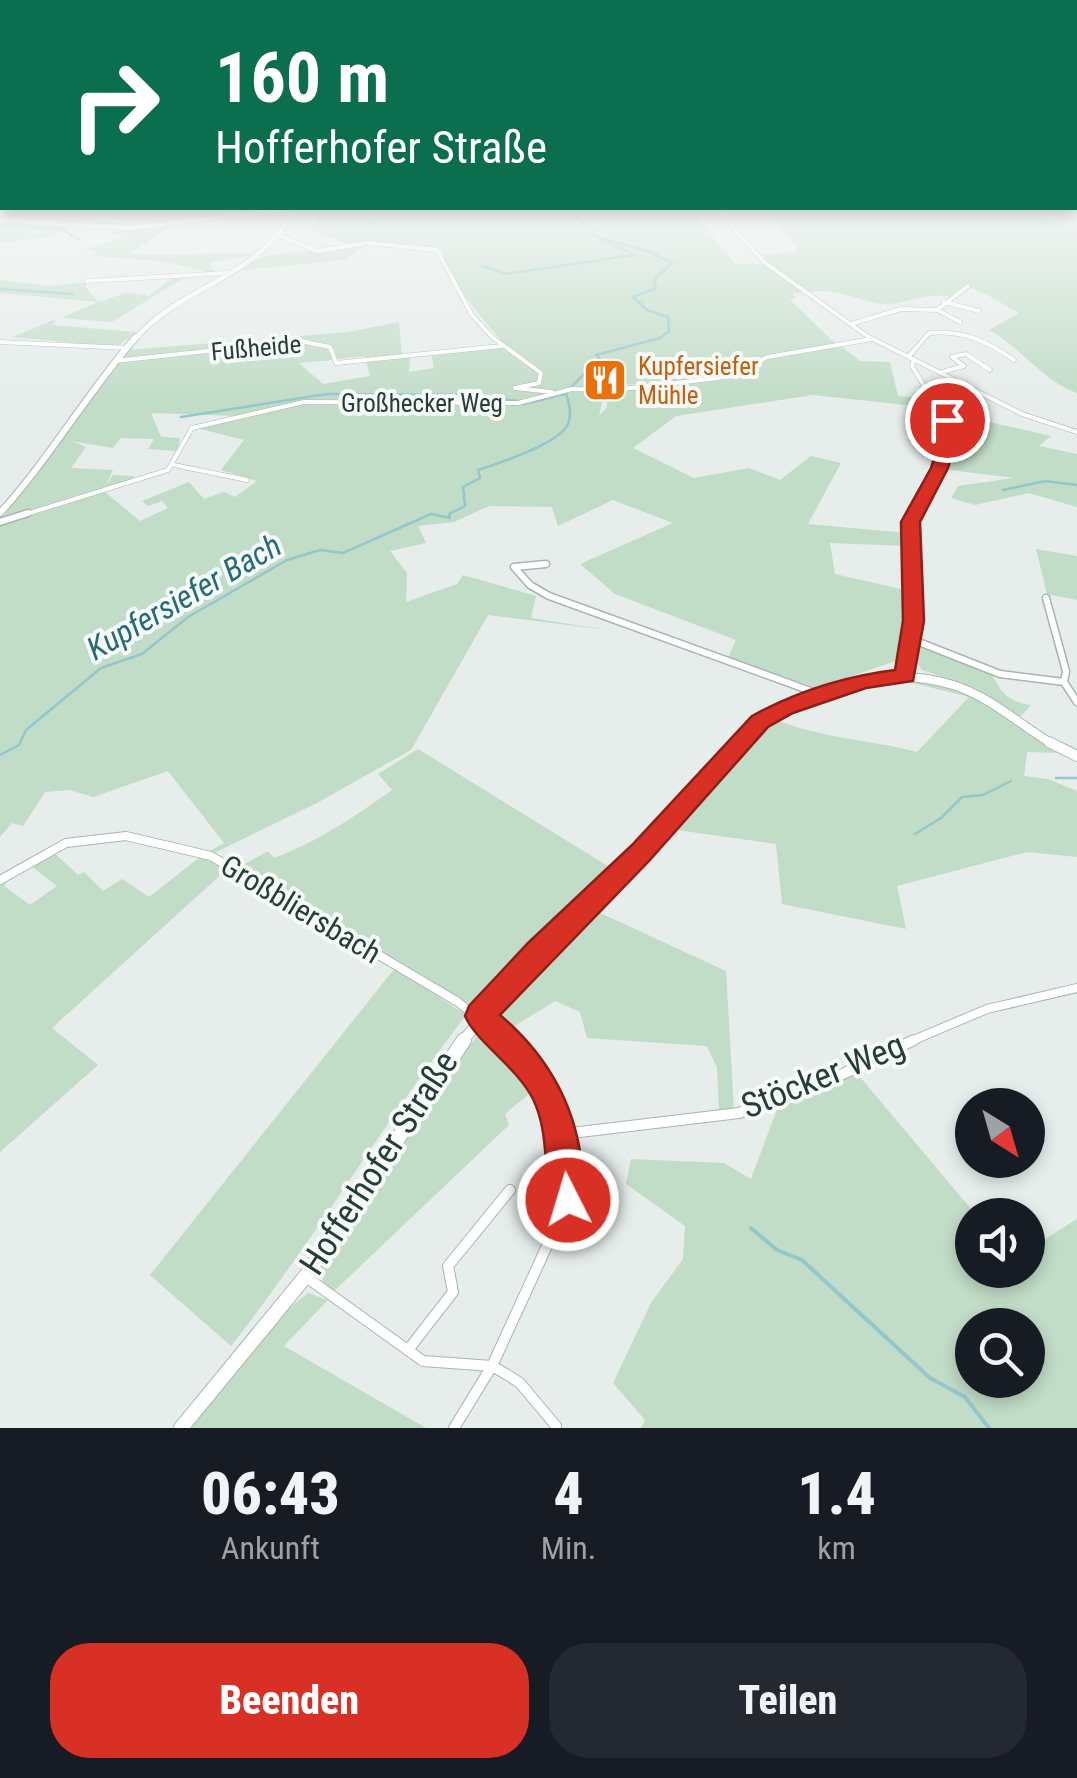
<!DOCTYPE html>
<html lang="de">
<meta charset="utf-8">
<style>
:root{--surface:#171b24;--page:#242831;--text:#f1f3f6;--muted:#9ea1a6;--accent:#d93025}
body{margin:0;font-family:"Roboto Condensed",sans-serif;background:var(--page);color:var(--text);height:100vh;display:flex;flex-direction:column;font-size:38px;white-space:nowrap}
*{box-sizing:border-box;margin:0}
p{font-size:32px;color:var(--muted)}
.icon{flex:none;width:55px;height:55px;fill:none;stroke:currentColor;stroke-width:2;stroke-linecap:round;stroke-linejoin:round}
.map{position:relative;height:1428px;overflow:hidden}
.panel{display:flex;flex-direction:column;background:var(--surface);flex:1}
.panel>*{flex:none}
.hud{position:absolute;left:0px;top:0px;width:1078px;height:210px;box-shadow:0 5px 15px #0003;background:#0b6e4f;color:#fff;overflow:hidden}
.needle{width:65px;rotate:143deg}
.tools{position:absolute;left:955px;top:1088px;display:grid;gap:20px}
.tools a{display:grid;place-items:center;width:90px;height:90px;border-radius:50%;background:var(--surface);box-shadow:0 5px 15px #0003;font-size:50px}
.pin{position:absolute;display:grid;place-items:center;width:85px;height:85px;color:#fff;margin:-42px;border:5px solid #fff;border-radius:50%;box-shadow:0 2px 10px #0007}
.me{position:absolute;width:110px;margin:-55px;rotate:355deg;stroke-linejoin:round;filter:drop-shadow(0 0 8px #0008)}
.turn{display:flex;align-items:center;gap:35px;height:210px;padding:0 50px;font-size:45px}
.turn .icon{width:130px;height:130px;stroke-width:2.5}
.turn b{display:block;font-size:70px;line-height:85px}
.eta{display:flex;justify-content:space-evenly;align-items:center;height:170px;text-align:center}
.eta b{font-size:60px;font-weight:800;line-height:70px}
.cta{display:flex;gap:20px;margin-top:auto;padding:20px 50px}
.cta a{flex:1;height:115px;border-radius:40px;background:var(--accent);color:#fff;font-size:40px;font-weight:800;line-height:115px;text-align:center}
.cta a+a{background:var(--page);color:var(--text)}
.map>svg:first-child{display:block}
.green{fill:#c1dcc7;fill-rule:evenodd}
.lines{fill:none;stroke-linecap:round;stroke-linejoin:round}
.stream-far1{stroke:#94c7cc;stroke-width:2.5}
.stream{stroke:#94c7cc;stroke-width:4}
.street-far3-casing{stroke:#a9b5b0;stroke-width:5}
.street-far2-casing{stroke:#a9b5b0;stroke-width:9}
.street-far1-casing{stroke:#a9b5b0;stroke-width:10}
.street-casing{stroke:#a9b5b0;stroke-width:12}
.secondary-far4-casing{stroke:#a5b8b1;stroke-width:6}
.secondary-far3-casing{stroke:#a5b8b1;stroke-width:8}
.secondary-far2-casing{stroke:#a5b8b1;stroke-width:10}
.secondary-far1-casing{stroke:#a5b8b1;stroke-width:12}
.secondary-casing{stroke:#a5b8b1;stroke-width:16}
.street-far3{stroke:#fff;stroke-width:4}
.street-far2{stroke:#fff;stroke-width:6}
.street-far1{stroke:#fff;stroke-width:8}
.street{stroke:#fff;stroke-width:10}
.secondary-far4{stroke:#fff;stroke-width:5}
.secondary-far3{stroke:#fff;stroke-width:6}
.secondary-far2{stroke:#fff;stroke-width:8}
.secondary-far1{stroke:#fff;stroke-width:10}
.secondary{stroke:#fff;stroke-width:14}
.route{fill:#d93025;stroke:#8d1f18;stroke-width:2.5}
.labels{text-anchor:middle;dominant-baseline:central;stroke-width:8;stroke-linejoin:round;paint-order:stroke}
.far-street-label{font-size:25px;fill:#273e36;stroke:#f6faf8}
.far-food-label{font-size:25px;fill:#c56008;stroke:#f6faf8;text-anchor:start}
.street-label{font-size:30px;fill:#273e36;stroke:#f6faf8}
.water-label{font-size:32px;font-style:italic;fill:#266c75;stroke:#f6faf8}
.near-street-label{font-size:35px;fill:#273e36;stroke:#f6faf8}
</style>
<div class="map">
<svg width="1077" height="1428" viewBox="0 0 1077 1428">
<rect width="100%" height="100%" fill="#e6edea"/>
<g class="green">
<path d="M298,208H689L735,264H763L773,269L763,255L795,252L796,246L772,217L798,208H1011L1077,228V393C1041,380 1025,350 989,330L1019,313C999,303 986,292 965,286L950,297C928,291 907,304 885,304C860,302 836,287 811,292L775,269L806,291L792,294L796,298L790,300L838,346L767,356L705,379L623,385L621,379L601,375L593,388L605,390L599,416L607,407L608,391L720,379L770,357L842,347L860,361L890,362L898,396L926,398L934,408L813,395L676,416L633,448L694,478L749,468L780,480L811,456L841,463L808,524L907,533V546L830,543L835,574L910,591L906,637L895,661L818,688L728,658L736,640L615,594L580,564L673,523L613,500L558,526L552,507L489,506L454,522L418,526L426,543L390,551L407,573L406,602L457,584L463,575L536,596L531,618L608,630L488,615L411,750L317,803L214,853L210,851L224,843L168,771L93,797L70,790L45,792L23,826L12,823L0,837V525L105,492L140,521L168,508L162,501L148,506L142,501L189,482L204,499L224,492L235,497L257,481L221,470L244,440L197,428L240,416L151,413L161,437L180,438L177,451L148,449L154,439L121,438L113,448L72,441L86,447L71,468L113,470L106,485L113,475L134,476L131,481L0,521L127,350L348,332L399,322L402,355L393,356L410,357L409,372L434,368L432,356L505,346L446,274L441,249L363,244L367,246L343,260L234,271L265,256L349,245L310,230L318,215H293ZM327,345L334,348L337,359L365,356L370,376L323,384L299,363L334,360Z"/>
<polygon points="22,218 76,226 48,238 0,242 0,220"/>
<path d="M96,221L168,228L131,253C173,258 212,251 255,254L210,263L215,274L167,262L94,256L97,252L84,250L124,237L109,233L121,229L90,226Z"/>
<polygon points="187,276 112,322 61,318 98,302 0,293 0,280 50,286 89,282 85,286 98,302 126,293 149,296 172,278"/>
<polygon points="56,319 52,325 136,332 117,347 13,337"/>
<polygon points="952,422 989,422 1051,436 1039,446 1077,454 1077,507 1029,493 975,505 951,498 958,486 1014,478 943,469 953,432"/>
<polygon points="1036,549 1077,556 1077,600 1047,594"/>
<path d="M921,644L992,674C1001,694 1010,702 1031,705L1020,717L972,687L922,670L911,656L915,645Z"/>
<path d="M915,679L970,694L1062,753L1027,752L1024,776L1048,779L1077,791V857L1027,852L897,886L906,929L782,904L776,844L670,829L749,734L773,718C819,739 868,739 917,752L969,697L905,681L873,684Z"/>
<path d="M808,689L814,693L759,717L736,736L587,900L581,896L492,979L473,1006L285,899L239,867L268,851L274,858C319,841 354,817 392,790L378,774L418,749L611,868L749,717Z"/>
<polygon points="653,844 658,846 596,911 726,971 734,1111 719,1111 717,1068 707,1046 587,1038 580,1012 555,1001 508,1030 496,1019 495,1010"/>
<polygon points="53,852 78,875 84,872 103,891 122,879 149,897 200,857 227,869 52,1028 98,1065 0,1152 0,881 12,874 4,886 30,905 57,886 30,865"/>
<path d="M395,968L466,1015C384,1122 315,1239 231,1346L150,1275Z"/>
<polygon points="481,1031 499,1039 536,1088 505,1114 509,1125 333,1292 323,1285 320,1263 407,1127"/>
<path d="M855,1071L976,1215L972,1270H1028V1250L1077,1219V1428H641L645,1420L613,1383L651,1303L683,1259L685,1226L626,1184L631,1159L724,1163L751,1179L780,1101ZM972,1325H1028V1380H972Z"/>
<polygon points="308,1293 328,1300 284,1346 426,1428 187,1428 284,1312"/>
</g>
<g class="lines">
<g class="stream-far1">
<polyline points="598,208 575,216 592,229 593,236 647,251"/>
<polyline points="811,217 853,208"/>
<polyline points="366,224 413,210 507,208"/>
<polyline points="0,226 61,229 80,240"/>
<polyline points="598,237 630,253"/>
<polyline points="483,266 506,274 633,255"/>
<polyline points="0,289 73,294"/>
<polyline points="572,386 600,359 596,355 660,338 669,331 668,317 647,310 633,297 656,288 654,280 672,263 650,252"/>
<polyline points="524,404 565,394"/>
<polyline points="181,417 327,394 464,395 518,401"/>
<polyline points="1003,490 1045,481 1077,485"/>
<path d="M0,755L19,745L26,730L101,668L142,654L188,617L287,560L320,550L343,553L431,514L450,518L449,514L465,506L463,487L480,478L478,470C499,463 559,444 568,424C572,414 569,403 566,393"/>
<polyline points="1056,778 1077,778"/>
<polyline points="915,834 941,818 962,797 983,795 1011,781"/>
</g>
<polyline class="stream" points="751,1228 777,1250 802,1260 930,1378 965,1397 989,1428"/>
<g class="street-far3-casing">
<g id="street-far3">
<polyline points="715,208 764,262 867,336 1022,414 1077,432"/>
<polyline points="280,236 317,251 368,243 437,250 472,315 492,337 541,373 539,383 515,388 552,392"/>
<polyline points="87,281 227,273"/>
<polyline points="944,302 979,311"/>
<polyline points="937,310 960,322"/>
<polyline points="851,324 901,309 937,310 968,286"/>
<polyline points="0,342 127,348"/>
<path d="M909,356L929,333C963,330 987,341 1014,360"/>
<polyline points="115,361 301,341 330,347 336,363 501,346"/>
<polyline points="942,372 964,366 952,357 966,354 990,370"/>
<polyline points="174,465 247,480"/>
<polyline points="20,516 168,470 192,428 304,402 518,403 572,389 614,390 719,378 768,357 872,339"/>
<polyline points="913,516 937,474 951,430 912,366 914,359"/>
</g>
</g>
<g class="street-far2-casing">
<g id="street-far2">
<polyline points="0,522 28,513"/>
<polyline points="546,564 514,567 530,585 549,596 819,694"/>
<polyline points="1046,598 1066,671 1064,682"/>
<polyline points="911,639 1000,674 1064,682 1077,702"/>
<polyline points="905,675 914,605 910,522 915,513"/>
</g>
</g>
<g class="street-far1-casing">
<g id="street-far1">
<polyline points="0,880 66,843 126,836 211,856 458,1002 506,1042"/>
<polyline points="909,1042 987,1009 1077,988"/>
</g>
</g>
<g class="street-casing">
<g id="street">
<polyline points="563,1134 739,1113 824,1083 914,1040"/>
<polyline points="306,1277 423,1361 492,1366 506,1374 520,1383 556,1426"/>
<polyline points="408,1350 453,1292 448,1266 510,1190"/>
<polyline points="454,1428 492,1366 568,1200 558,1118 522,1056 503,1040"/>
</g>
</g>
<g class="secondary-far4-casing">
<g id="secondary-far4">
<polyline points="0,220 130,228 290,209"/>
<path d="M134,340C184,283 255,281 294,211"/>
</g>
</g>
<g class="secondary-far3-casing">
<path id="secondary-far3" d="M0,513C50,458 87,393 136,337"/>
</g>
<g class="secondary-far2-casing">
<path id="secondary-far2" d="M738,745C788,690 881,662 953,685C991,697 1020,725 1054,745"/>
</g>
<g class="secondary-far1-casing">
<g id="secondary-far1">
<polyline points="1049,742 1077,756"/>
<polyline points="462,1042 538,951 640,853 741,742"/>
</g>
</g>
<g class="secondary-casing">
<polyline id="secondary" points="181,1428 305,1277 464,1040"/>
</g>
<use href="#street-far3" class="street-far3"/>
<use href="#street-far2" class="street-far2"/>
<use href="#street-far1" class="street-far1"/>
<use href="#street" class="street"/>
<use href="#secondary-far4" class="secondary-far4"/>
<use href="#secondary-far3" class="secondary-far3"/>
<use href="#secondary-far2" class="secondary-far2"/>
<use href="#secondary-far1" class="secondary-far1"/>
<use href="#secondary" class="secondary"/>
</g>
<linearGradient id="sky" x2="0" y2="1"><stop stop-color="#86bcdd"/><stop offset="0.5" stop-color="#f4f7f6"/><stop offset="1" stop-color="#f4f7f6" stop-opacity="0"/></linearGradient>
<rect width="1077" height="403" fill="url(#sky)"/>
<path class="route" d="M947,415L953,416L959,430L948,468L920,522L924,621L913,681L866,688L793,713L768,727L649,861L500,1015C547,1055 576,1105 582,1167C584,1183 586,1197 580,1212L568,1217L556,1212C541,1176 551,1136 533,1099C517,1067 477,1043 465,1016L469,1006L528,943L631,846L752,716C796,692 846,676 895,670L903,621L901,522L931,468L943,430L939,420Z"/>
<defs>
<g id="restaurant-square" transform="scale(2.25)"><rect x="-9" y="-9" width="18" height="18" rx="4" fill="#e8710a" stroke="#f6faf8"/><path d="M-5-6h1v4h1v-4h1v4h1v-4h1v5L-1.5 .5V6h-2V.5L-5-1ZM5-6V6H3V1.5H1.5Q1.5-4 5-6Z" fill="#fff"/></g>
</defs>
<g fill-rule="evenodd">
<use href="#restaurant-square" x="605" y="380"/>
</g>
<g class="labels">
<g class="far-street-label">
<text transform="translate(256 348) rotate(-5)">Fußheide</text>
<text x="422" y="403">Großhecker Weg</text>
</g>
<g class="far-food-label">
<text x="638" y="366">Kupfersiefer<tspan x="638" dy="29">Mühle</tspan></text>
</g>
<g class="street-label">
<text transform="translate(301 909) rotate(31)">Großbliersbach</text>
</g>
<g class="water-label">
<text transform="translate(184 597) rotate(-30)">Kupfersiefer Bach</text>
</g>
<g class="near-street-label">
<text transform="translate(823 1076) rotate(-22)">Stöcker Weg</text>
<text transform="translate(379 1163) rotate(-57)">Hofferhofer Straße</text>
</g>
</g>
</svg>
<div class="tools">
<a><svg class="needle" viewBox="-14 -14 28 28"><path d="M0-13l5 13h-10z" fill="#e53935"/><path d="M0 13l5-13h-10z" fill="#9ea1a6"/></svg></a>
<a><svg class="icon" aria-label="sound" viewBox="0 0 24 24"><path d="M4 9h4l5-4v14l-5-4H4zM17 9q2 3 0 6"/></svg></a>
<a><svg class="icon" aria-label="search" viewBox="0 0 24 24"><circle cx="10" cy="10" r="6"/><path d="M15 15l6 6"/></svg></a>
</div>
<div class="pin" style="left:947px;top:420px;background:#d93025"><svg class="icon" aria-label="arrive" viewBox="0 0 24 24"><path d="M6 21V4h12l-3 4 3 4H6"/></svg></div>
<svg class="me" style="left:568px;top:1200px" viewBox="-20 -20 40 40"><circle r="17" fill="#d93025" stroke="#fff" stroke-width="3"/><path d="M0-11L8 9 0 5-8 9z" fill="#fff"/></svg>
<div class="hud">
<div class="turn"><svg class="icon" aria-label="right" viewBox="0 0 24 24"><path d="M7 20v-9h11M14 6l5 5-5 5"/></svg><div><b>160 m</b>Hofferhofer Straße</div></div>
</div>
</div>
<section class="panel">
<div class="eta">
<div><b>06:43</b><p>Ankunft</p></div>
<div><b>4</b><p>Min.</p></div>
<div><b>1.4</b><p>km</p></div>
</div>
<div class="cta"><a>Beenden</a><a>Teilen</a></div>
</section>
